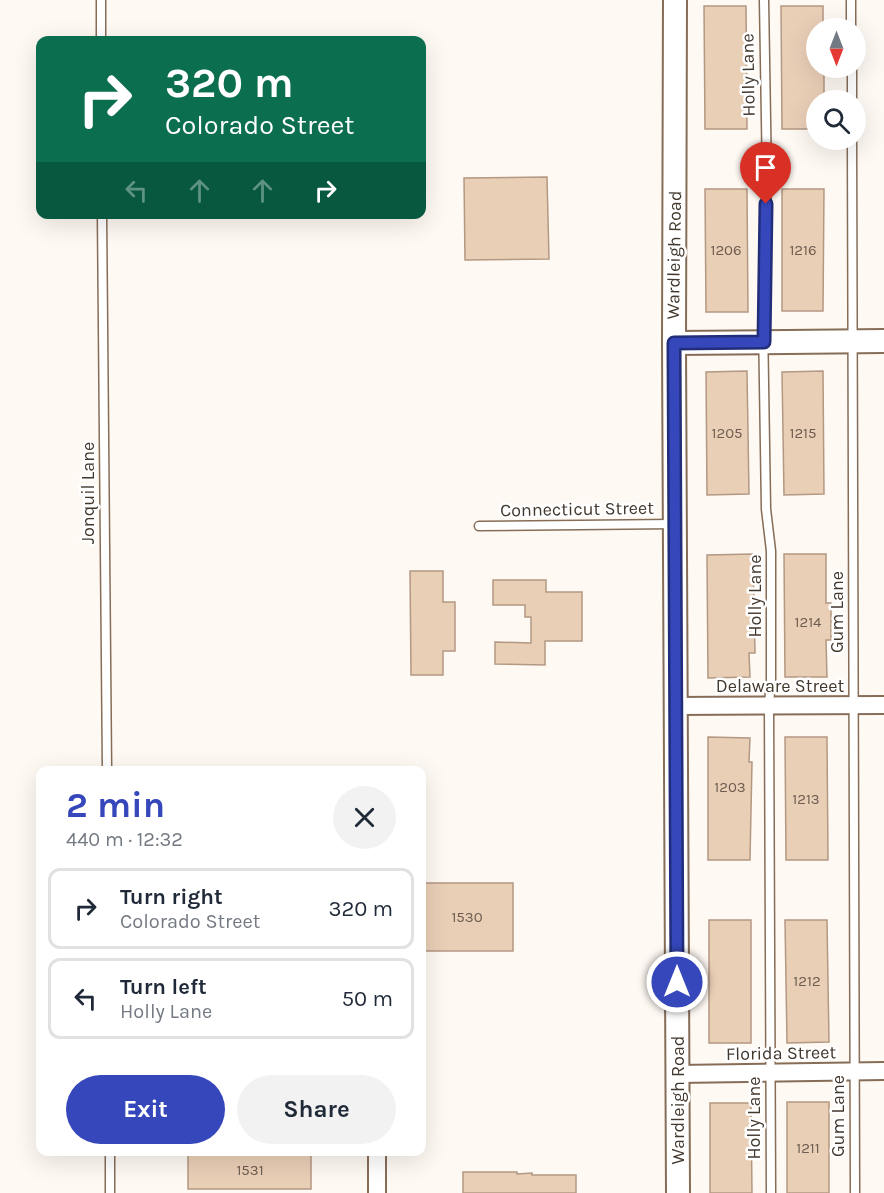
<!DOCTYPE html>
<meta charset="utf-8">
<style>
:root{--surface:#fff;--page:#f2f2f3;--text:#1f2937;--muted:#747a83;--line:#e0e1e3;--accent:#3547ba}
body{margin:0;font-family:Karla,sans-serif;background:var(--page);color:var(--text);height:100vh;display:flex;flex-direction:column;font-size:22px;white-space:nowrap}
*{box-sizing:border-box;margin:0}
p{font-size:20px;color:var(--muted)}
.icon{flex:none;width:33px;height:33px;fill:none;stroke:currentColor;stroke-width:2;stroke-linecap:round;stroke-linejoin:round}
.map{position:relative;flex:1;overflow:hidden}
.drawer{position:absolute;left:36px;top:766px;width:390px;height:390px;display:flex;flex-direction:column;background:var(--surface);border-radius:12px;box-shadow:0 6px 24px #0002}
.drawer>*{flex:none}
.hud{position:absolute;left:36px;top:36px;width:390px;height:183px;border-radius:12px;box-shadow:0 6px 24px #0002;background:#0b6e4f;color:#fff;overflow:hidden}
.needle{width:39px;rotate:180deg}
.buttons{position:absolute;left:806px;top:18px;display:grid;gap:12px}
.buttons a{display:grid;place-items:center;width:60px;height:60px;border-radius:50%;background:var(--surface);box-shadow:0 6px 24px #0002;font-size:30px}
.pin{position:absolute;display:grid;place-items:center;width:51px;height:51px;color:#fff;margin:-62px -26px;border-radius:50% 50% 50% 0;rotate:-45deg;box-shadow:0 0 6px #0007}
.pin .icon{rotate:45deg}
.me{position:absolute;width:66px;margin:-33px;rotate:0deg;stroke-linejoin:round;filter:drop-shadow(0 0 4px #0008)}
.turn{display:flex;align-items:center;gap:21px;height:126px;padding:0 30px;font-size:27px}
.turn .icon{width:78px;height:78px;stroke-width:2.5}
.turn b{display:block;font-size:42px;line-height:51px}
.lanes{display:flex;align-items:center;height:57px;padding:0 30px;background:#0003;justify-content:center;gap:30px;direction:ltr}
.lanes .off{opacity:.35}
.round{display:grid;place-items:center;flex:none;width:63px;height:63px;border-radius:32px;background:var(--page)}
.overview{display:flex;align-items:center;justify-content:space-between;height:102px;padding:0 30px}
h1{font-size:36px;font-weight:700;line-height:45px;color:var(--accent)}
.primary-button{display:flex;gap:12px;margin-top:auto;padding:12px 30px}
.primary-button a{flex:1;height:69px;border-radius:36px;background:var(--accent);color:#fff;font-size:24px;font-weight:700;line-height:69px;text-align:center}
.primary-button a+a{background:var(--page);color:var(--text)}
ul{padding:0;list-style:none}
li{display:flex;align-items:center;gap:18px;height:81px;margin:0 12px 9px;padding:0 18px;border:3px solid var(--line);border-radius:12px}
li div{flex:1}
li b{display:block;font-size:22px}
li em{font-style:normal}
.map>svg:first-child{display:block}
.building{fill:#eacfb7;stroke:#b39882;stroke-width:1.5}
.lines{fill:none;stroke-linecap:round;stroke-linejoin:round}
.lane-casing{stroke:#866d58;stroke-width:11}
.street-casing{stroke:#866d58;stroke-width:20}
.secondary-casing{stroke:#866d58;stroke-width:26}
.lane{stroke:#fff;stroke-width:8}
.street{stroke:#fff;stroke-width:16}
.secondary{stroke:#fff;stroke-width:22}
.route-casing{stroke:#222e79;stroke-width:15}
.route{stroke:#3547ba;stroke-width:10}
.labels{text-anchor:middle;dominant-baseline:central;stroke-width:5;stroke-linejoin:round;paint-order:stroke}
.number-label{font-size:15px;fill:#6c5d50}
.street-label{font-size:18px;fill:#42372d;stroke:#fff}
</style>
<div class="map">
<svg width="884" height="1193" viewBox="0 0 884 1193">
<rect width="100%" height="100%" fill="#fff9f4"/>
<g class="building">
<polygon points="704,6 746,6 747,129 705,129"/>
<polygon points="781,6 823,6 823,28 816,28 816,68 824,68 824,100 816,100 816,129 782,129"/>
<polygon points="547,177 549,259 465,260 464,178"/>
<polygon points="705,189 747,189 748,312 706,312"/>
<polygon points="782,189 824,189 823,311 782,311"/>
<polygon points="747,371 749,494 707,495 706,372"/>
<polygon points="823,371 824,494 784,495 782,372"/>
<polygon points="753,554 755,653 749,653 750,677 708,678 707,555"/>
<polygon points="784,554 826,554 826,603 831,603 831,640 826,640 827,677 785,677"/>
<polygon points="410,571 443,571 443,602 455,602 455,651 443,651 443,675 411,675"/>
<polygon points="493,580 546,580 546,592 582,592 582,641 545,641 545,665 495,664 495,642 531,643 531,617 525,617 525,605 493,605"/>
<polygon points="708,737 750,738 749,762 752,762 750,860 708,860"/>
<polygon points="785,737 827,737 828,860 786,860"/>
<rect x="422" y="883" width="91" height="68"/>
<rect x="709" y="920" width="42" height="123"/>
<polygon points="785,920 827,920 829,1042 787,1043"/>
<rect x="787" y="1102" width="42" height="91"/>
<polygon points="710,1103 751,1103 752,1193 710,1193"/>
<rect x="188" y="1152" width="123" height="37"/>
<polygon points="463,1172 517,1172 517,1174 532,1173 532,1175 576,1175 576,1193 463,1193"/>
</g>
<g class="lines">
<g class="lane-casing">
<g id="lane">
<polyline points="101,0 101,40"/>
<polyline points="764,0 767,180 763,321 766,509 771,551 771,679 769,705 771,1193"/>
<polyline points="851,0 851,28"/>
<polyline points="852,68 852,100"/>
<polyline points="852,140 855,1193"/>
<polyline points="102,214 107,771"/>
<polyline points="479,526 674,524"/>
<polyline points="110,1152 110,1193"/>
</g>
</g>
<g class="street-casing">
<g id="street">
<polyline points="675,706 884,705"/>
<polyline points="678,1074 884,1071"/>
<polyline points="377,1152 377,1193"/>
</g>
</g>
<g class="secondary-casing">
<g id="secondary">
<polyline points="675,0 674,343 678,1193"/>
<polyline points="674,343 884,341"/>
</g>
</g>
<use href="#lane" class="lane"/>
<use href="#street" class="street"/>
<use href="#secondary" class="secondary"/>
</g>
<g class="lines">
<g class="route-casing">
<polyline id="route" points="677,982 674,343 764,342 766,204"/>
</g>
<use href="#route" class="route"/>
</g>
<g class="labels">
<g class="number-label">
<text x="726" y="250">1206</text>
<text x="803" y="250">1216</text>
<text x="727" y="433">1205</text>
<text x="803" y="433">1215</text>
<text x="808" y="622">1214</text>
<text x="730" y="787">1203</text>
<text x="806" y="799">1213</text>
<text x="467" y="917">1530</text>
<text x="807" y="981">1212</text>
<text x="808" y="1148">1211</text>
<text x="250" y="1170">1531</text>
</g>
<g class="street-label">
<text transform="translate(748 75) rotate(-91)">Holly Lane</text>
<text transform="translate(674 255) rotate(-89)">Wardleigh Road</text>
<text transform="translate(88 493) rotate(-90)">Jonquil Lane</text>
<text transform="translate(577 509) rotate(-1)">Connecticut Street</text>
<text transform="translate(755 596) rotate(-90)">Holly Lane</text>
<text transform="translate(837 612) rotate(-90)">Gum Lane</text>
<text x="780" y="686">Delaware Street</text>
<text transform="translate(781 1053) rotate(-1)">Florida Street</text>
<text transform="translate(678 1100) rotate(-90)">Wardleigh Road</text>
<text transform="translate(838 1116) rotate(-90)">Gum Lane</text>
<text transform="translate(754 1118) rotate(-90)">Holly Lane</text>
</g>
</g>
</svg>
<div class="buttons">
<a><svg class="needle" viewBox="-14 -14 28 28"><path d="M0-13l5 13h-10z" fill="#e53935"/><path d="M0 13l5-13h-10z" fill="#747a83"/></svg></a>
<a><svg class="icon" aria-label="search" viewBox="0 0 24 24"><circle cx="10" cy="10" r="6"/><path d="M15 15l6 6"/></svg></a>
</div>
<div class="pin" style="left:766px;top:204px;background:#d93025"><svg class="icon" aria-label="arrive" viewBox="0 0 24 24"><path d="M6 21V4h12l-3 4 3 4H6"/></svg></div>
<svg class="me" style="left:677px;top:982px" viewBox="-20 -20 40 40"><circle r="17" fill="#3547ba" stroke="#fff" stroke-width="3"/><path d="M0-11L8 9 0 5-8 9z" fill="#fff"/></svg>
<div class="hud">
<div class="turn"><svg class="icon" aria-label="right" viewBox="0 0 24 24"><path d="M7 20v-9h11M14 6l5 5-5 5"/></svg><div><b>320 m</b>Colorado Street</div></div>
<div class="lanes"><svg class="icon off" aria-label="left" viewBox="0 0 24 24"><path d="M17 20v-9H6M10 6l-5 5 5 5"/></svg><svg class="icon off" aria-label="ahead" viewBox="0 0 24 24"><path d="M12 20V5M6 11l6-6 6 6"/></svg><svg class="icon off" aria-label="ahead" viewBox="0 0 24 24"><path d="M12 20V5M6 11l6-6 6 6"/></svg><svg class="icon" aria-label="right" viewBox="0 0 24 24"><path d="M7 20v-9h11M14 6l5 5-5 5"/></svg></div>
</div>
<section class="drawer">
<div class="overview"><div><h1>2 min</h1><p>440 m · 12:32</p></div><a class="round"><svg class="icon" aria-label="close" viewBox="0 0 24 24"><path d="M6 6l12 12M18 6L6 18"/></svg></a></div>
<ul>
<li><svg class="icon" aria-label="right" viewBox="0 0 24 24"><path d="M7 20v-9h11M14 6l5 5-5 5"/></svg><div><b>Turn right</b><p>Colorado Street</p></div><em>320 m</em></li>
<li><svg class="icon" aria-label="left" viewBox="0 0 24 24"><path d="M17 20v-9H6M10 6l-5 5 5 5"/></svg><div><b>Turn left</b><p>Holly Lane</p></div><em>50 m</em></li>
</ul>
<div class="primary-button"><a>Exit</a><a>Share</a></div>
</section>
</div>
